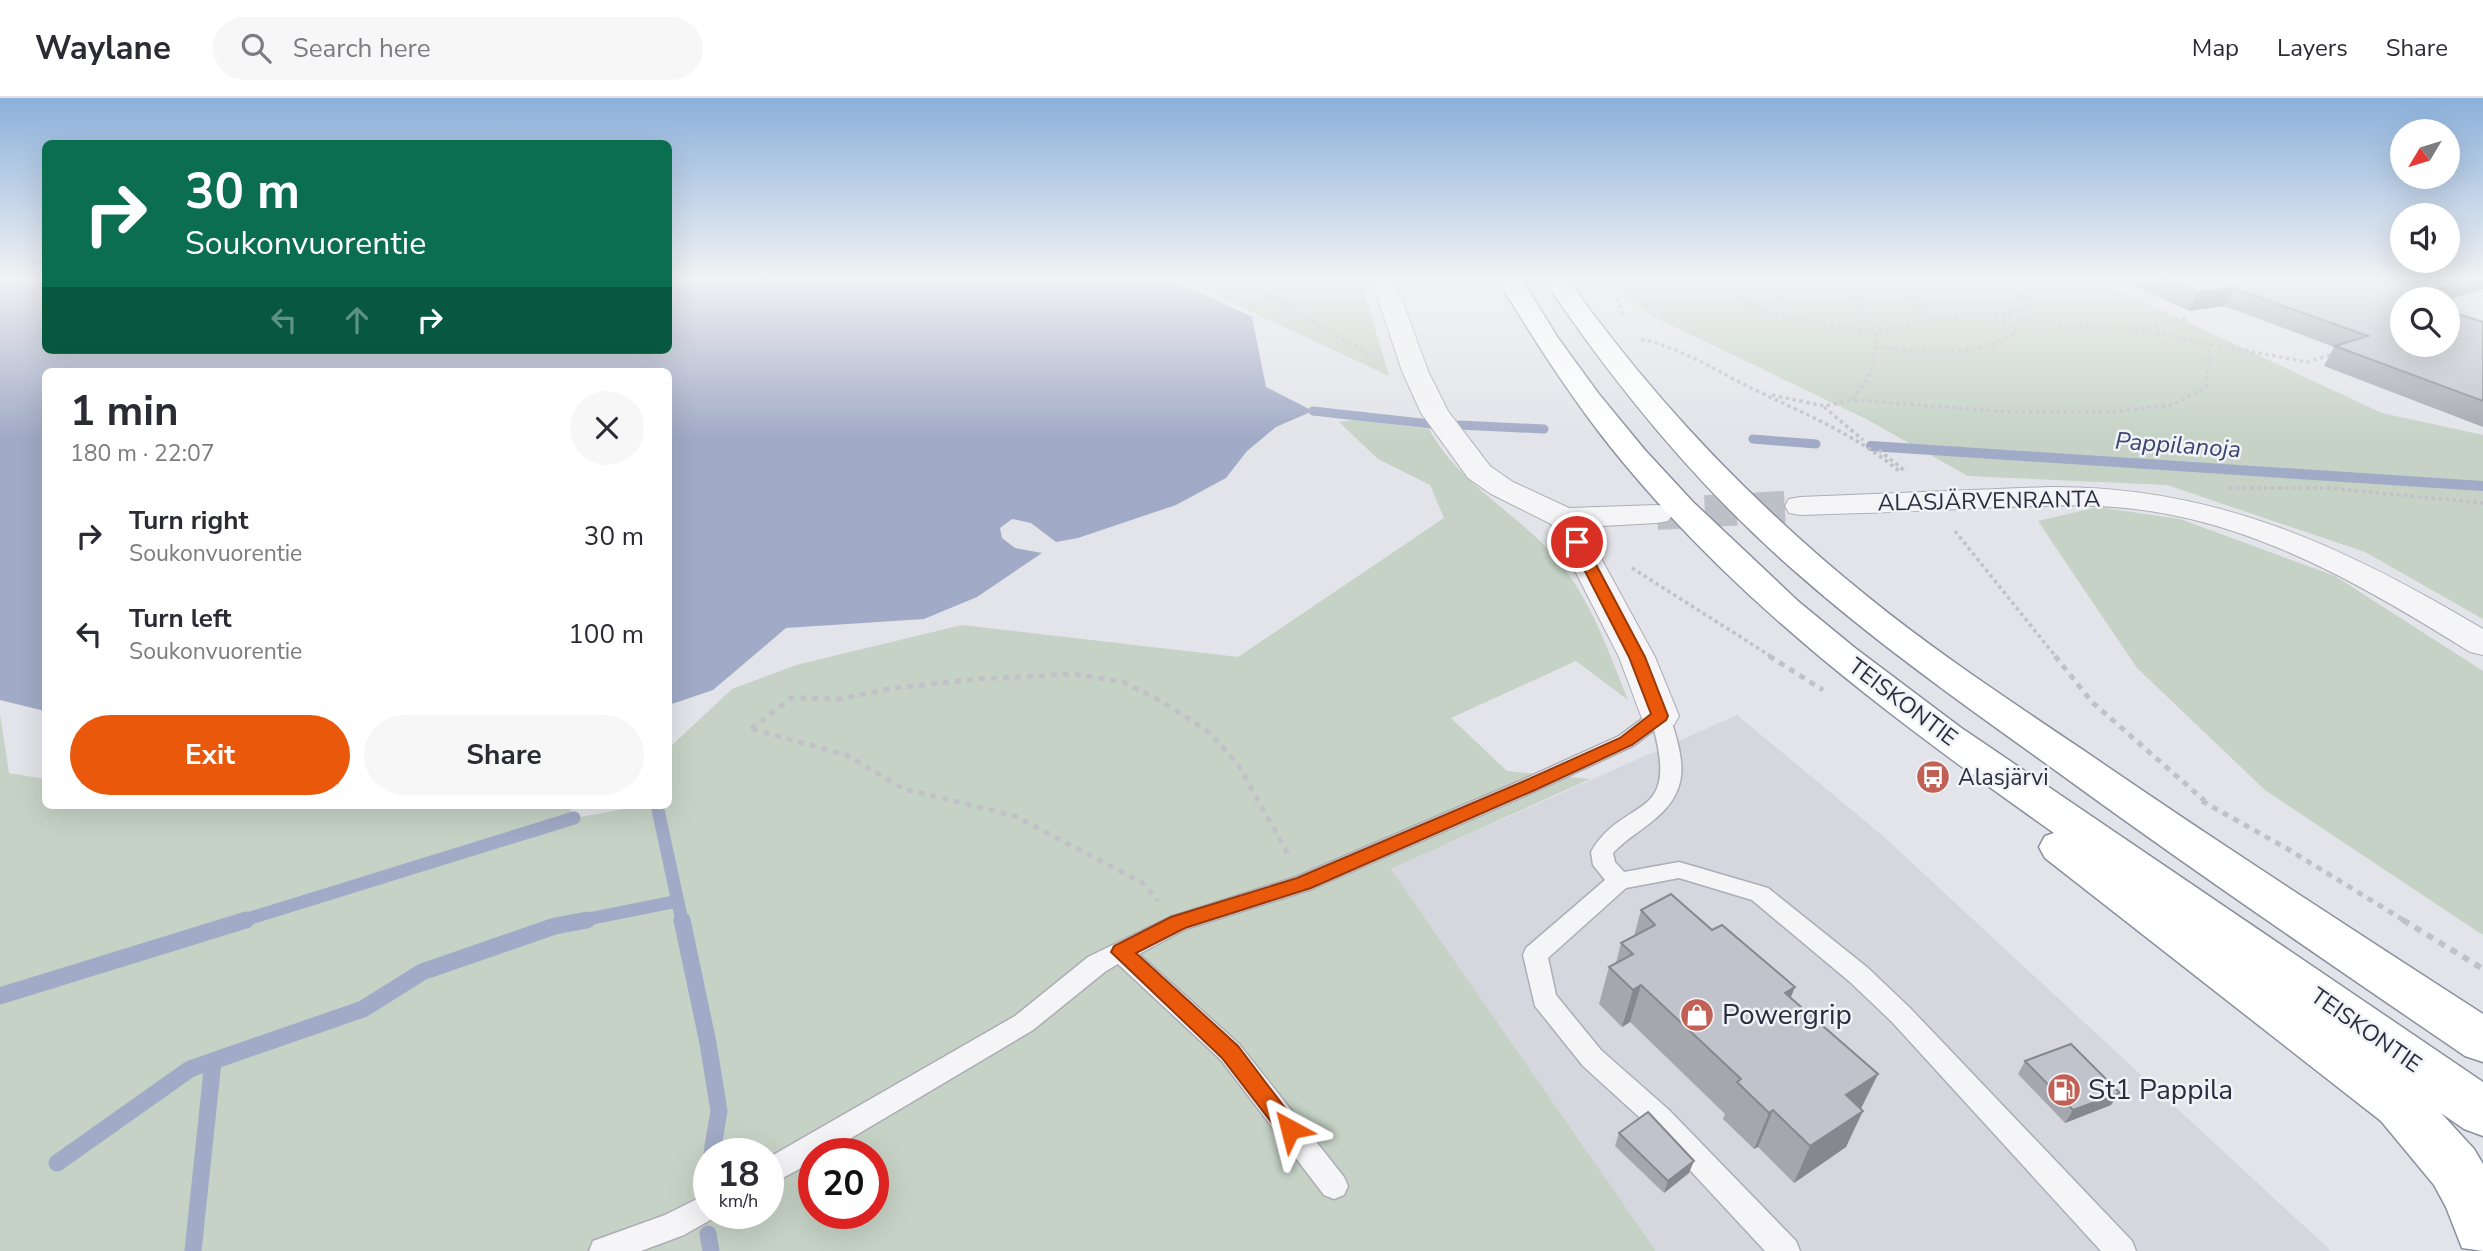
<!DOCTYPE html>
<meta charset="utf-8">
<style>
:root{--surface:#fff;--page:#f7f7f7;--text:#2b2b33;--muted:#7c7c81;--line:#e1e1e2;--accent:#ea580c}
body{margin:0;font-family:"Nunito Sans",sans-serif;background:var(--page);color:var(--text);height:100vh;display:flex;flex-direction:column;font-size:26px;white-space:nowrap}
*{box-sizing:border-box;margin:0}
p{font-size:23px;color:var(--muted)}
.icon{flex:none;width:38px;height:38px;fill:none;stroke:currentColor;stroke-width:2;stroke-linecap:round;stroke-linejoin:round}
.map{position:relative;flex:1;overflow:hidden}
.drawer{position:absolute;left:42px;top:270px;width:630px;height:441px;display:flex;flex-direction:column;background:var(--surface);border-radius:10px;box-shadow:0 7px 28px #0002}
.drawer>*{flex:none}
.hud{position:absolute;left:42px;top:42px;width:630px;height:214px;border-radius:10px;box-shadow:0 7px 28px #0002;background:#0b6e4f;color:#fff;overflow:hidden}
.needle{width:46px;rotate:232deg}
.buttons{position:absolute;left:2390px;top:21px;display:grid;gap:14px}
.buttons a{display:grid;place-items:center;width:70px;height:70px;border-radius:50%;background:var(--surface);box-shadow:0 7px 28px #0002;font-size:35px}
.speed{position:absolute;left:693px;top:1040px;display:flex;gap:14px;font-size:35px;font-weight:700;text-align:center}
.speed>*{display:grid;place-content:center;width:91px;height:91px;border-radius:50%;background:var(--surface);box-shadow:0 7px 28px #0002;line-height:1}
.speed small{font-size:18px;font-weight:400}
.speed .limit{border:10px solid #d22;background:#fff;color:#111}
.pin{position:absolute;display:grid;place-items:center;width:60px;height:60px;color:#fff;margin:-30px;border:4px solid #fff;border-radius:50%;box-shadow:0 2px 7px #0007}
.me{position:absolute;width:77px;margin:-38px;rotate:322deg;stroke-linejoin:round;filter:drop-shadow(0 0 5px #0008)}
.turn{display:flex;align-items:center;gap:24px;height:147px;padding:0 28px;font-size:32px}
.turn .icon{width:91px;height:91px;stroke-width:2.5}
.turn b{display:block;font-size:49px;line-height:60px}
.lanes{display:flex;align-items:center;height:66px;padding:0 28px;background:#0003;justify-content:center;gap:35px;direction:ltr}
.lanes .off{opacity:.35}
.round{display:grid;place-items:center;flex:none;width:74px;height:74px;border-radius:37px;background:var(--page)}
.headline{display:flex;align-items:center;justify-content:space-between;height:119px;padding:0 28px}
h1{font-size:42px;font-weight:700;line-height:52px}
.primary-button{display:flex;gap:14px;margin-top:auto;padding:14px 28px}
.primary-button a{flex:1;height:80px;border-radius:42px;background:var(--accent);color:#fff;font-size:28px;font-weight:700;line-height:80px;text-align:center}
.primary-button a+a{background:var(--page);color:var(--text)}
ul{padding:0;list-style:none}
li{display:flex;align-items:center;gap:21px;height:98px;padding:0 28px}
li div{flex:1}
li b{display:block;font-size:26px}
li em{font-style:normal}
header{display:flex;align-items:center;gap:42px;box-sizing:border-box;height:98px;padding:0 35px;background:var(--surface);border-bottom:2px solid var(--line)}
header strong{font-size:33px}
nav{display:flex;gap:38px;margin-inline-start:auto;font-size:24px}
.search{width:490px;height:63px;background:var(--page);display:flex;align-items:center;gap:18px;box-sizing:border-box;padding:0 24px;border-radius:38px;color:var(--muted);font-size:26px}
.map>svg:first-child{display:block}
.built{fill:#d5d6de}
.green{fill:#c5d2c5;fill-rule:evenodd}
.water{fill:#a1aac6}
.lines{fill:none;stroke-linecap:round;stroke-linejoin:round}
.stream-far3{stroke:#a1aac6;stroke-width:9}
.stream-far2{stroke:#a1aac6;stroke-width:10}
.stream-far1{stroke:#a1aac6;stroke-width:13}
.stream{stroke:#a1aac6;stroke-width:17}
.minor-tunnel{stroke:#bec0c7;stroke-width:32;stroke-dasharray:32 16;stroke-linecap:butt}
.service-casing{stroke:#acadb6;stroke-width:3}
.minor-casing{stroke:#acadb6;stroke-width:2}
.trunk-casing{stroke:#8b8e9f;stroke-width:3}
.path-far2{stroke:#c1c1c8;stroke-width:3.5;stroke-dasharray:3.5 3.5;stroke-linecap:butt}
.path-far1{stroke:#c1c1c8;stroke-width:5;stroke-dasharray:6 6;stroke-linecap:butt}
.path{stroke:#c1c1c8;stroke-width:6;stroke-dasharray:7 7;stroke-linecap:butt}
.service{fill:#f5f5f8;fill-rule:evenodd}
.minor{fill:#f5f5f8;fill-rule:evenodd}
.trunk{fill:#fff;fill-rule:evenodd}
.wall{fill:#a5a7af}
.shaded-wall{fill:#86888f}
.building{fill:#c0c2cc;stroke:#86888f;stroke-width:2}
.route{fill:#ea580c;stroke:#983908;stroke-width:2}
.labels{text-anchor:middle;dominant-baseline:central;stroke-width:5;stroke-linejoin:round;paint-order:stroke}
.street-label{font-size:23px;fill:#2c2e40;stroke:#f2f3f7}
.poi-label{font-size:23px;fill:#2c2e40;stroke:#f2f3f7;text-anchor:start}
.water-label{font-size:24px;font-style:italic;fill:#3a4570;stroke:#f2f3f7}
.near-poi-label{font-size:28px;fill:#2c2e40;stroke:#f2f3f7;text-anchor:start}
</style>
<header>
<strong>Waylane</strong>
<div class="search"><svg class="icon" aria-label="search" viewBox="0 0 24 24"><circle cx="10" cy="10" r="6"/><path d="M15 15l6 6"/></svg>Search here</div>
<nav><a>Map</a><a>Layers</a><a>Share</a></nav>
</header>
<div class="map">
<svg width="2483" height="1153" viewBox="0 0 2483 1153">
<rect width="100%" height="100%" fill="#e3e4e9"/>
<polygon class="built" points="1737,617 1883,738 2331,1153 1656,1153 1391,771"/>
<g class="green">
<polygon points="1180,180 1360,180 1389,278"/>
<polygon points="1601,180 2093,180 2382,315 2483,337 2483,521 2365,454 2167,387 1968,378 1866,321 1654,219"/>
<path d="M1355,322L1429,331C1457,383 1509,410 1549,452C1588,494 1607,549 1628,602L1576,563L1451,620L1507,673L1590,681L1391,771L1656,1153H0V616L9,675L45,681L46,707H568L575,720L623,711L626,707H668L669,650L732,591L796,567L962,527L1238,559L1444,420L1430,387L1378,361L1339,324ZM709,1055H768V1115H709ZM814,1055H873V1115H814Z"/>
<polygon points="2097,409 2180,421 2335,478 2483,573 2483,837 2266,693 2137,570 2038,423"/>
</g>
<polygon class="water" points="0,180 45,180 46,252 668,252 669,180 1168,180 1252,219 1266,289 1313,313 1276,329 1247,353 1226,380 1176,407 1078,440 1056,444 1031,425 1012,421 1000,430 1002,440 1015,450 1042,455 977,499 924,521 786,530 713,592 669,607 668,273 46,273 45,613 0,602"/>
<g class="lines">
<g class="stream-far3">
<polyline points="1313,313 1431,326"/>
<polyline points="1459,327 1544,331"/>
<polyline points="1753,341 1816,346"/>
<polyline points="1871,348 1884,349"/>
</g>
<polyline class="stream-far2" points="1871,348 2483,388"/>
<g class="stream-far1">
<polyline points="657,707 682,823"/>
<polyline points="241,823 574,720"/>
<polyline points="578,823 678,803"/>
</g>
<g class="stream">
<polyline points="682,822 708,945 719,1013 712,1055"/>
<polyline points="0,898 246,822"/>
<polyline points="57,1065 190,971 363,911 422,874 555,828 587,822"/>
<polyline points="707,1087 709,1074"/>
<polyline points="708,1136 711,1153"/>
<polyline points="193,1153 213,963"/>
</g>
<polyline class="minor-tunnel" points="1657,416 1800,408"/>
<g class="service-casing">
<g id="service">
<path d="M1660,612L1667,613L1670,618C1682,658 1693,689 1656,720C1644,731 1629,739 1617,751L1613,755L1615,764L1624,774L1679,764L1768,790L1868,870L1910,910L2132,1143L2136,1153H2101L1892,924L1850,884L1752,802L1679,780L1626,790L1548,860L1556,897L1601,952L1669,1012L1796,1143L1800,1153H1765L1649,1028L1583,968L1535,908L1523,857L1526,850L1605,782L1593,767L1591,754C1624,697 1679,725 1654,632L1633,648L1536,693L1312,791L1186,831L1139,856L1239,946L1344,1079L1348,1088L1344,1097L1334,1101L1324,1097L1221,962L1118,866L1106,873L1033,932L826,1055H814V1063L768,1088V1060L1015,918L1088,859L1170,819L1296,779L1520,683L1619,638L1653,613Z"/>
<polygon points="709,1095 709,1115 720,1115 719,1117 684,1137 641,1153 589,1153 593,1143 665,1117"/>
</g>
</g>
<g class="minor-casing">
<g id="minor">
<polygon points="1371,180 1394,180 1428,273 1448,313 1490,368 1513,384 1569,410 1657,407 1668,409 1673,416 1668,423 1657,425 1584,429 1655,559 1679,618 1674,627 1660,630 1646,627 1641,618 1619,559 1551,426 1491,396 1468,380 1421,315 1402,273"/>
<path d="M2048,389C2213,387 2344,448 2483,531V557L2470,554C2380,498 2283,440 2177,418C2105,402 2032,408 1960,411C1906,414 1853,415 1800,417L1789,415L1785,408L1789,401L1800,399Z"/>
</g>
</g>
<g class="trunk-casing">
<g id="trunk">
<path d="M1497,180H1521L1558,240L1598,295L1644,351L1693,404L1799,504L1855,550L1960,629L2483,984V1038L2464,1031L2441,1015L2474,1051L2483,1066V1153L2462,1150L2446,1109L2434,1087L2381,1023L2045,760L2039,749L2045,738L2054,735C1898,625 1745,512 1622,363C1575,306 1535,244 1497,180Z"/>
<path d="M1543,180H1567C1652,301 1753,406 1868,499C1937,555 2012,604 2086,654C2217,744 2350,830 2483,916V964L2465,958C2329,865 2192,772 2059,675C1970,611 1880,548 1797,475C1698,389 1616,289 1543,180Z"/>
</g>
</g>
<g class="path-far2">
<polyline points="1239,180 1374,259"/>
<polyline points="1610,180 1624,219"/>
<polyline points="1718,180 1738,202 1778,218 1876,235 1927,222 1983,216 2066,228 2094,227 2137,232 2307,264 2333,256"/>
<polyline points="1844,180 1876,235 1872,273 1853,301"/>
<polyline points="1901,180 1927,222"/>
<polyline points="1993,180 2011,188 2031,211 1995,216"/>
<polyline points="2141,231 2188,220"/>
<path d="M1641,241C1680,250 1714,271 1749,289C1802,315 1854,335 1899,373"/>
<path d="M1874,249C1924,253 1974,263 2017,233L1994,219"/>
<polyline points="1772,297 1824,308 1853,302 2010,314 2111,314 2172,307 2206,289 2210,245"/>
<polyline points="1824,309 1863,342"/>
<polyline points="1879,352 1905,373"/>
<polyline points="2229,390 2328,390 2483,405"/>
<polyline points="1955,433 2056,559"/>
<polyline points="1632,470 1772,559"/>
</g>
<g class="path-far1">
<polyline points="1769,558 1823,592"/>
<polyline points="2055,558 2092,604 2205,703"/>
<polyline points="751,631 791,600 839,601 894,590 976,581 1075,576 1123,584 1163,604 1209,634 1239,668 1290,760"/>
<polyline points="752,631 846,657 904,691 1015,718 1143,785 1158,803"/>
<polyline points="1920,668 1946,690"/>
<polyline points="2202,703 2286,750 2405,823"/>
</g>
<polyline class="path" points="2403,822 2483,871"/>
<use href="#service" class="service"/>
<use href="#minor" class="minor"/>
<use href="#trunk" class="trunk"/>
</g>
<g class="wall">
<polygon points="2117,180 2483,180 2403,201 2483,224 2483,329 2324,268 2334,249 2224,208 2189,213"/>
<polygon points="1641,812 1791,900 1878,976 1861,1011 1846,1049 1794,1085 1758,1049 1754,1051 1723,1021 1725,1016 1630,924 1622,929 1599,906 1609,869 1616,865 1621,845 1634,838"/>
<polygon points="2025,963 2111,1007 2065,1025 2018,976"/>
<polygon points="1619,1035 1689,1075 1664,1095 1615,1048"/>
</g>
<g class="shaded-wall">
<polygon points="2470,180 2483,180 2483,191 2448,202 2405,201 2406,200"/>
<polygon points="2233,190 2224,208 2189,213 2197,194"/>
<polygon points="1641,887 1630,924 1622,929 1633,892"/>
<polygon points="1795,889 1780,926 1785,895"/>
<polygon points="1878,976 1860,1012 1846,997"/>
<polygon points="2120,995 2111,1007 2065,1025 2073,1012"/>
<polygon points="1773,1012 1758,1049 1754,1051 1769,1015"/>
<polygon points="1863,1013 1846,1049 1794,1085 1810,1048"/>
<polygon points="1694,1063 1689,1075 1664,1095 1668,1083"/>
</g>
<g class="building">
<polygon points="2165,180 2470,180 2406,200 2410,201 2403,201 2403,247 2448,247 2448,213 2483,224 2483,303 2335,248 2368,238 2233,190 2197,194"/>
<polygon points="1671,796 1712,832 1722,827 1795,889 1785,895 1878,976 1846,997 1863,1013 1810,1048 1773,1012 1769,1015 1737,984 1741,981 1641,887 1633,892 1609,869 1633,856 1621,845 1655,827 1641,812"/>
<polygon points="2071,946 2120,995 2073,1012 2025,963"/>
<polygon points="1648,1014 1694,1063 1668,1083 1619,1035"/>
</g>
<linearGradient id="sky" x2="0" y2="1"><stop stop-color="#8bb0da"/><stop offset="0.53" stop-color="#f2f3f5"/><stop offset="1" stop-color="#f2f3f5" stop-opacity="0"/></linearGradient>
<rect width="2483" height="341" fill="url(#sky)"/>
<polygon class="route" points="1577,439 1584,444 1645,559 1668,618 1666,622 1632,647 1535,692 1311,790 1185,830 1136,855 1238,948 1301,1031 1298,1038 1290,1041 1282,1038 1222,960 1111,854 1114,848 1171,819 1297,780 1522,684 1620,640 1651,616 1629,559 1570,444"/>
<defs>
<g id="bus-disc" transform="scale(1.75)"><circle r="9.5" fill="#c16055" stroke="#f2f3f7"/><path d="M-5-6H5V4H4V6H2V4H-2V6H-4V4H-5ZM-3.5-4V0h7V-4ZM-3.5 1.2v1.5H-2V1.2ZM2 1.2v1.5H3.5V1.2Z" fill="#fff"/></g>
<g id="shop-disc" transform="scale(1.75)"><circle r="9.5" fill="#c16055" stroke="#f2f3f7"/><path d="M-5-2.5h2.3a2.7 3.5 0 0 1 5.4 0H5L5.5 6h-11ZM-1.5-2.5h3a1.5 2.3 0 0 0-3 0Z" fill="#fff"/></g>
<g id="fuel-disc" transform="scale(1.75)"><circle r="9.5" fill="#c16055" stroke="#f2f3f7"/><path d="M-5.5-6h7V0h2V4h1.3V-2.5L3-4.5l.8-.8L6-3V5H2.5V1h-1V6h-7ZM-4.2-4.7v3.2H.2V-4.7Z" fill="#fff"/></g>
</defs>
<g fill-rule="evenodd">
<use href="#bus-disc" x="1933" y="679"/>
<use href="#shop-disc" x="1697" y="917"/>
<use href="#fuel-disc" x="2064" y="992"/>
</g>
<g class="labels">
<g class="street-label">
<text transform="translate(1989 403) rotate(-1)">ALASJÄRVENRANTA</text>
<text transform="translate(1903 604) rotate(37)">TEISKONTIE</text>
<text transform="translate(2366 932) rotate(35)">TEISKONTIE</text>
</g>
<g class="poi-label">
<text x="1958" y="679">Alasjärvi</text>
</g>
<g class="water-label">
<text transform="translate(2178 347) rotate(4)">Pappilanoja</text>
</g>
<g class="near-poi-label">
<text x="1722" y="917">Powergrip</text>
<text x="2088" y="992">St1 Pappila</text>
</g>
</g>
</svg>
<div class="buttons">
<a><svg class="needle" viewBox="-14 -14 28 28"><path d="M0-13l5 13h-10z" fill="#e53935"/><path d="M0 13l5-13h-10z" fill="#7c7c81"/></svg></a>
<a><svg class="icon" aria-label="sound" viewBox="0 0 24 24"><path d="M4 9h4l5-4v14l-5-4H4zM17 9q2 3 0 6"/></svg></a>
<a><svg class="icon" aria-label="search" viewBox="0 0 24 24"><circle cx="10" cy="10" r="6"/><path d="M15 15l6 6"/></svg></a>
</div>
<div class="speed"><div>18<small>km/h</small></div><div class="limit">20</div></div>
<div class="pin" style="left:1577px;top:444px;background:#d93025"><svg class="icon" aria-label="arrive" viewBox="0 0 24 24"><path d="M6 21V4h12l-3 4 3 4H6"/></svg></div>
<svg class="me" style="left:1290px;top:1031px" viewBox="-20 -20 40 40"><path d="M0-17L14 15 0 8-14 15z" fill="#ea580c" stroke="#fff" stroke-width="4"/></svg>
<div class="hud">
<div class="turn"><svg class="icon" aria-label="right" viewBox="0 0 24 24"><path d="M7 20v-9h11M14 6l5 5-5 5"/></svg><div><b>30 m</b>Soukonvuorentie</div></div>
<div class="lanes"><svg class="icon off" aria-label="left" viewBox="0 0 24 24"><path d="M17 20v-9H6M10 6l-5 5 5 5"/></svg><svg class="icon off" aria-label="ahead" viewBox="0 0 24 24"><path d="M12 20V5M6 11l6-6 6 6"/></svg><svg class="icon" aria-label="right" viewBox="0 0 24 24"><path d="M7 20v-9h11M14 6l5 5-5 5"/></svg></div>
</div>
<section class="drawer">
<div class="headline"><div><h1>1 min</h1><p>180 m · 22:07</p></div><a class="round"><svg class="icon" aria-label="close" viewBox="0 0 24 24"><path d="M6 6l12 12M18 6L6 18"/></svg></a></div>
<ul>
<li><svg class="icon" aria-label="right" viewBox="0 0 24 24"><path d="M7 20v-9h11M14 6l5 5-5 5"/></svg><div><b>Turn right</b><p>Soukonvuorentie</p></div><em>30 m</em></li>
<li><svg class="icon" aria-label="left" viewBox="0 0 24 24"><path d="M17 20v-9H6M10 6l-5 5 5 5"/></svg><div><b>Turn left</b><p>Soukonvuorentie</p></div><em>100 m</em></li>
</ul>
<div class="primary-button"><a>Exit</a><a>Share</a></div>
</section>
</div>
